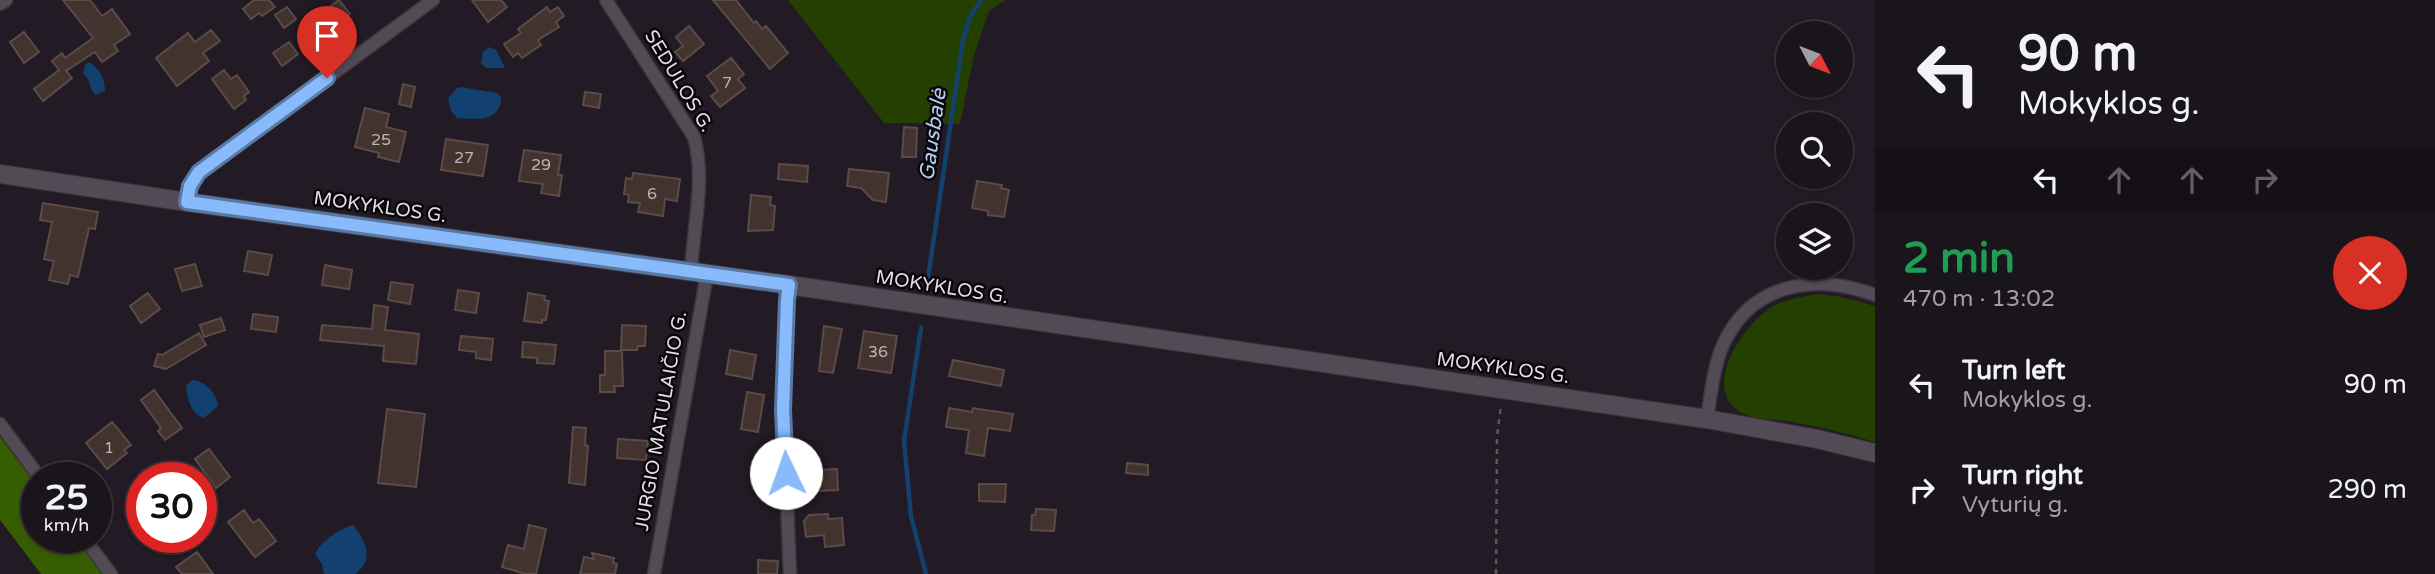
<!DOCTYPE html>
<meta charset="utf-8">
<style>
:root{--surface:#1a141b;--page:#231d24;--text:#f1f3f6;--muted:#9f9ea3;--line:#38333a}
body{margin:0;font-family:"Varela Round",sans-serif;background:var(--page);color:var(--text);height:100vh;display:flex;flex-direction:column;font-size:26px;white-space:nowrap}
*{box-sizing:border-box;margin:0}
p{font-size:23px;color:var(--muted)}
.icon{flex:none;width:38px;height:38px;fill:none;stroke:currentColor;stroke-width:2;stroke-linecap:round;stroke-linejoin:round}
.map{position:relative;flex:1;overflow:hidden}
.details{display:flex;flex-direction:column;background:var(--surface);width:560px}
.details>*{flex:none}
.guide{background:#1a141b;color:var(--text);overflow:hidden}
.needle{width:46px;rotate:132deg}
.tools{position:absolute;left:1776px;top:21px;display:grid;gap:14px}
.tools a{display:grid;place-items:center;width:77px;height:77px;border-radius:50%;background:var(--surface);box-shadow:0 2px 5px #0004,0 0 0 2px var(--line);font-size:35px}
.speed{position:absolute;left:21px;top:462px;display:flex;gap:14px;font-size:35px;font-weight:700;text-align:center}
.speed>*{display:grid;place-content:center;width:91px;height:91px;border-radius:50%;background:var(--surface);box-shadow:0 2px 5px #0004,0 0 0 2px var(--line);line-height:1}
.speed small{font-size:18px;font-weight:400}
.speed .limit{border:10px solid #d22;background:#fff;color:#111}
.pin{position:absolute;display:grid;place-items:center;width:60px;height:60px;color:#fff;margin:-72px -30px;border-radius:50% 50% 50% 0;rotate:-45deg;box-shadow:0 0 7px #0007}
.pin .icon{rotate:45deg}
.me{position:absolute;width:77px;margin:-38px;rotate:357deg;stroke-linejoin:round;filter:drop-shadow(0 0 5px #0008)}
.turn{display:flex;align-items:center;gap:24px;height:147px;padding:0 28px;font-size:32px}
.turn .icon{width:91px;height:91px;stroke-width:2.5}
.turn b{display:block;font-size:49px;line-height:60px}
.lanes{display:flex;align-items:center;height:66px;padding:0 28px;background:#0003;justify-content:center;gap:35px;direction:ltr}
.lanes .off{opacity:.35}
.round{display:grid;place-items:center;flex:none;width:74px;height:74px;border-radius:37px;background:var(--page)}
.overview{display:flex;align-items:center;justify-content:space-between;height:119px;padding:0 28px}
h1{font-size:42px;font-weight:700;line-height:52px;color:#1e9e55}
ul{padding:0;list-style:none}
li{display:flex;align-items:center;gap:21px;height:105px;padding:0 28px}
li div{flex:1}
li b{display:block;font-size:26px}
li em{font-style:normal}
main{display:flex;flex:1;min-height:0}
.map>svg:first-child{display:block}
.green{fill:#244000}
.forest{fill:#375d01}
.water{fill:#12406f}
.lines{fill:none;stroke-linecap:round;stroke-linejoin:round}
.stream{stroke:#12406f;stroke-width:4.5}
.building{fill:#42332f;stroke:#5b4b47;stroke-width:2}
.minor-casing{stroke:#3b353d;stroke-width:15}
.secondary-casing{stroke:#3b353d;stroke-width:20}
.path{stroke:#5e5760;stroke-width:2.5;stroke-dasharray:5 5;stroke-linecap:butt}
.minor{stroke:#524a55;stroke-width:12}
.secondary{stroke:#524a55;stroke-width:18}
.route-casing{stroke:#5879a4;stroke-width:18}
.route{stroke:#88bafc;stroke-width:12}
.labels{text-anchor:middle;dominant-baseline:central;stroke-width:5;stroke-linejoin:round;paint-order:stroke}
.number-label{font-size:16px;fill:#bcb5b9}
.street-label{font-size:19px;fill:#e5e0e7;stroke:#09060a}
.water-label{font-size:21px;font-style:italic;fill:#b0cef1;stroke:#09060a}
</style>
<main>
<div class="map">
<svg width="1875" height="574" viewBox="0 0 1875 574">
<rect width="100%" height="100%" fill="#221a24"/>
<g class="green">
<polygon points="788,0 1005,0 989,11 974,55 960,124 884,123"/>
<path d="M1818,294L1837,296L1875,306V442C1846,433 1817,426 1787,421C1772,419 1753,420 1740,412C1700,387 1744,324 1772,307C1786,299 1802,297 1818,294Z"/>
</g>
<polygon class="forest" points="0,437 37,486 37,537 75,537 103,574 41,574 0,520"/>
<g class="water">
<polygon points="489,47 496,50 505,68 486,68 481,63 483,52"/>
<path d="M89,62C100,68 105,79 105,91L95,95C89,88 91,80 83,73L85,65Z"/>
<path d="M461,87L497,93L501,97C501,123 476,119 457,118L451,111L448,98L457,88Z"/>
<path d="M193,380C207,382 216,393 218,406L204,418C191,414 187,399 186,385Z"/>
<path d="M353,525C366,540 375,561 355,574H324L322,564L315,554C321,541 339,529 353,525Z"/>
</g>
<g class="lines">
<g class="stream">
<polyline points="928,278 963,40 970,17 981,0"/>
<polyline points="921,328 904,441 911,516 926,574"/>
</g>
</g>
<g class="building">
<polygon points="63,0 90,0 102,16 112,9 130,34 114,45 118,51 102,62 95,52 66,71 72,78 43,101 34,89 59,70 52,61 62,53 65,58 93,38"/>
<polygon points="254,0 269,0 275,7 262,16 259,13 251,19 243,9"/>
<polygon points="339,0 350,14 332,28 321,13"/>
<polygon points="472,0 501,0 507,7 488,22"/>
<polygon points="713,0 736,0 754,23 756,21 762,29 766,26 788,53 770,69"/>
<polygon points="287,7 296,19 284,28 275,15"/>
<polygon points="547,7 550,12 558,7 564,16 556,22 559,27 538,40 541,45 522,58 518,53 513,57 504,44 521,33 518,29"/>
<polygon points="689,26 704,44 683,61 675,52 683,46 676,37"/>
<polygon points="211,30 220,41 203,53 209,61 177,86 156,58 188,33 195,42"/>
<polygon points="24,32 39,52 24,63 10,42"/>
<polygon points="289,42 298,54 282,66 273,53"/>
<polygon points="731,58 744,74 738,79 745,88 720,107 711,96 718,91 707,76"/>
<polygon points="224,70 231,79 237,75 249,92 244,96 246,100 234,109 212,79"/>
<polygon points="403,84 415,87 411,107 399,104"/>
<polygon points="585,92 601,94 599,108 583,105"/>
<polygon points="365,108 389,114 386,127 406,132 399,162 378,157 379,153 355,147"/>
<polygon points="904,127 917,128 916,157 902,157"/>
<polygon points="446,139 488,145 483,176 441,170"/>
<polygon points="524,150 561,155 558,175 562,175 559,196 541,193 543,184 519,181"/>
<polygon points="779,164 808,166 807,182 778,179"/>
<polygon points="849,169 889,173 886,202 873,200 861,188 847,186"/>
<polygon points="633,173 680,179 677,201 665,199 663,216 638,212 640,203 628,202 629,195 624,194 626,178 632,179"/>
<polygon points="977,181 1002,185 1001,188 1009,190 1004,217 988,215 988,211 972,208"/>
<polygon points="751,195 771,197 770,205 775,206 773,230 748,231"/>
<polygon points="43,203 98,212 95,229 89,228 78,277 70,275 68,284 49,280 54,261 44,259 52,222 40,220"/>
<polygon points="248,251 272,255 268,275 244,271"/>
<polygon points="195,264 202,286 182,291 175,269"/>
<polygon points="325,265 352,270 349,289 322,285"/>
<polygon points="391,282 413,285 410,304 388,300"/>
<polygon points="458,290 479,293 476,313 455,310"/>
<polygon points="148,293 160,309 141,323 130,306"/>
<polygon points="528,293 545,296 544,300 549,301 546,320 542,320 542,323 524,321"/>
<polygon points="374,305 388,307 385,330 419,334 416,364 383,361 384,346 320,340 322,325 372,329"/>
<polygon points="253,314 278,317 276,332 251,329"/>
<polygon points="221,318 225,330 204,337 200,325"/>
<polygon points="622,325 646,326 645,346 638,346 637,350 621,350"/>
<polygon points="824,326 842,329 833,373 819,371"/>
<polygon points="864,331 897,336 891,373 858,368"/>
<polygon points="199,333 206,345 166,369 154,366 158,354 162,355"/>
<polygon points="461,336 493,339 491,360 476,358 476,352 459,350"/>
<polygon points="523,342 556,345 554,364 537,363 537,358 522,357"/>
<polygon points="730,350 756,355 752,379 726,374"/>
<polygon points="605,351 622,351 623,386 614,386 615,392 600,392 600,375 605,375"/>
<polygon points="953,360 1004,370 1001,386 949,376"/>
<polygon points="154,390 182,428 165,440 158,431 161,428 141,400"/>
<polygon points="747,392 764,395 758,432 741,429"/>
<polygon points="949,408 972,412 973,408 1013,414 1010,431 988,428 984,456 966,453 969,430 946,427"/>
<polygon points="387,409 425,414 416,487 378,483"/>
<polygon points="112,422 131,445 124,450 127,453 107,469 86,443"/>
<polygon points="573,427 586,428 585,445 588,446 585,485 569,483"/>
<polygon points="618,439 648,441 646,460 617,458"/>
<polygon points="209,449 230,477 216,488 195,459"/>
<polygon points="1127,463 1148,465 1148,475 1126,473"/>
<polygon points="837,469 838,490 798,492 798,471"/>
<polygon points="979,484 1006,484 1005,502 979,501"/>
<polygon points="1036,509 1056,510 1054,531 1031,530 1032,515 1035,515"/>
<polygon points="244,510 253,523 259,519 276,541 255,557 228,522"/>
<polygon points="828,514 828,519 842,518 844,545 825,547 824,535 806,537 804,521 809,515"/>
<polygon points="529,525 546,529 536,574 525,574 502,567 508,545 524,549"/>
<polygon points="197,552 213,574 182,574 176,567"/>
<polygon points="592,553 614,558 613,563 617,564 615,574 580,574 584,557 594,559"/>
<polygon points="758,560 778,561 777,574 758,574"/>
</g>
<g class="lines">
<g class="minor-casing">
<g id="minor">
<path d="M606,0L694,137C706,180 693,227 691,272"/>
<polyline points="0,4 6,0"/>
<polyline points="187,202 189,186 199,172 433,0"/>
<polyline points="789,285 787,300 783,410 790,574"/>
<path d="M1707,419C1711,395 1713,368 1723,345C1751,282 1817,273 1875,295"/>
<polyline points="0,424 40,478"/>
<polyline points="83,537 111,574"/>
<polyline points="654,574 707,274"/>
</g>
</g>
<g class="secondary-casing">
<polyline id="secondary" points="0,174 187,202 789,285 1707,419 1817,439 1875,453"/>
</g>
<polyline class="path" points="1496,574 1497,436 1501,406"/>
<use href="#minor" class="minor"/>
<use href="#secondary" class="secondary"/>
</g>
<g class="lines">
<g class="route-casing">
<polyline id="route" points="327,78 199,172 190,186 187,202 789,285 787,300 783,410 786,473"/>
</g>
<use href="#route" class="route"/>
</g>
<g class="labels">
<g class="number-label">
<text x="727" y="83">7</text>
<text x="381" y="140">25</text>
<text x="464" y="158">27</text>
<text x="541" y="165">29</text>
<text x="652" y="194">6</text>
<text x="878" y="352">36</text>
<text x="109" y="448">1</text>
</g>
<g class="street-label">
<text transform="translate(679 81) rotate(59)">SEDULOS G.</text>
<text transform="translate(380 207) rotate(8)">MOKYKLOS G.</text>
<text transform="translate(942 287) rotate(9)">MOKYKLOS G.</text>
<text transform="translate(1503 368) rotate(8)">MOKYKLOS G.</text>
<text transform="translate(661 421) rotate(-80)">JURGIO MATULAIČIO G.</text>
</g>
<g class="water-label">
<text transform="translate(933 135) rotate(-82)">Gausbalė</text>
</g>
</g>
</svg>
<div class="tools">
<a><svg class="needle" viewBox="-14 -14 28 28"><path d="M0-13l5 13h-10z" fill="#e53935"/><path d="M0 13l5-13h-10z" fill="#9f9ea3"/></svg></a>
<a><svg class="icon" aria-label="search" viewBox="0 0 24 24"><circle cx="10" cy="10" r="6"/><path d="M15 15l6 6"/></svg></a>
<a><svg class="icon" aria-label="layers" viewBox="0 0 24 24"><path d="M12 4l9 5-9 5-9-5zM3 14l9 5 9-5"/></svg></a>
</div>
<div class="speed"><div>25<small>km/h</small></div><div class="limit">30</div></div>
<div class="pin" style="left:327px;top:78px;background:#d93025"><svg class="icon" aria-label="arrive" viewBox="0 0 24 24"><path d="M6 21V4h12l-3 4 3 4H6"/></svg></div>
<svg class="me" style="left:786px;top:473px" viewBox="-20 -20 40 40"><circle r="19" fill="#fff"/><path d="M0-13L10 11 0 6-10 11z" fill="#88bafc"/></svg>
</div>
<section class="details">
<div class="guide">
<div class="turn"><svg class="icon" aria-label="left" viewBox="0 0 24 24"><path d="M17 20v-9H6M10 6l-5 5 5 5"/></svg><div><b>90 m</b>Mokyklos g.</div></div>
<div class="lanes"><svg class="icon" aria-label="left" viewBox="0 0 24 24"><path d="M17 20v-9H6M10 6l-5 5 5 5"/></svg><svg class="icon off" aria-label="ahead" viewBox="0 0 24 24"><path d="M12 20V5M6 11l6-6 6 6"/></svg><svg class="icon off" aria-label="ahead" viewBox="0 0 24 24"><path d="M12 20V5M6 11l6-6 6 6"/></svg><svg class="icon off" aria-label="right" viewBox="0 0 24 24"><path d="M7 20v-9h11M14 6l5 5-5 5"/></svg></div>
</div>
<div class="overview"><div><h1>2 min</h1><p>470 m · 13:02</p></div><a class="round" style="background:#d93025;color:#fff"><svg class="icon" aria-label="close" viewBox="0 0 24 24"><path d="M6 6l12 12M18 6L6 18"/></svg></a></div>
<ul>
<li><svg class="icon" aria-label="left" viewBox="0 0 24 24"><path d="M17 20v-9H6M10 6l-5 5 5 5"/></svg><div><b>Turn left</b><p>Mokyklos g.</p></div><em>90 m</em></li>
<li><svg class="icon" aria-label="right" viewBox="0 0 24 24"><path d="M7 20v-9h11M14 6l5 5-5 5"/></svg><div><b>Turn right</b><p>Vyturių g.</p></div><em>290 m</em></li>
</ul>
</section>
</main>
